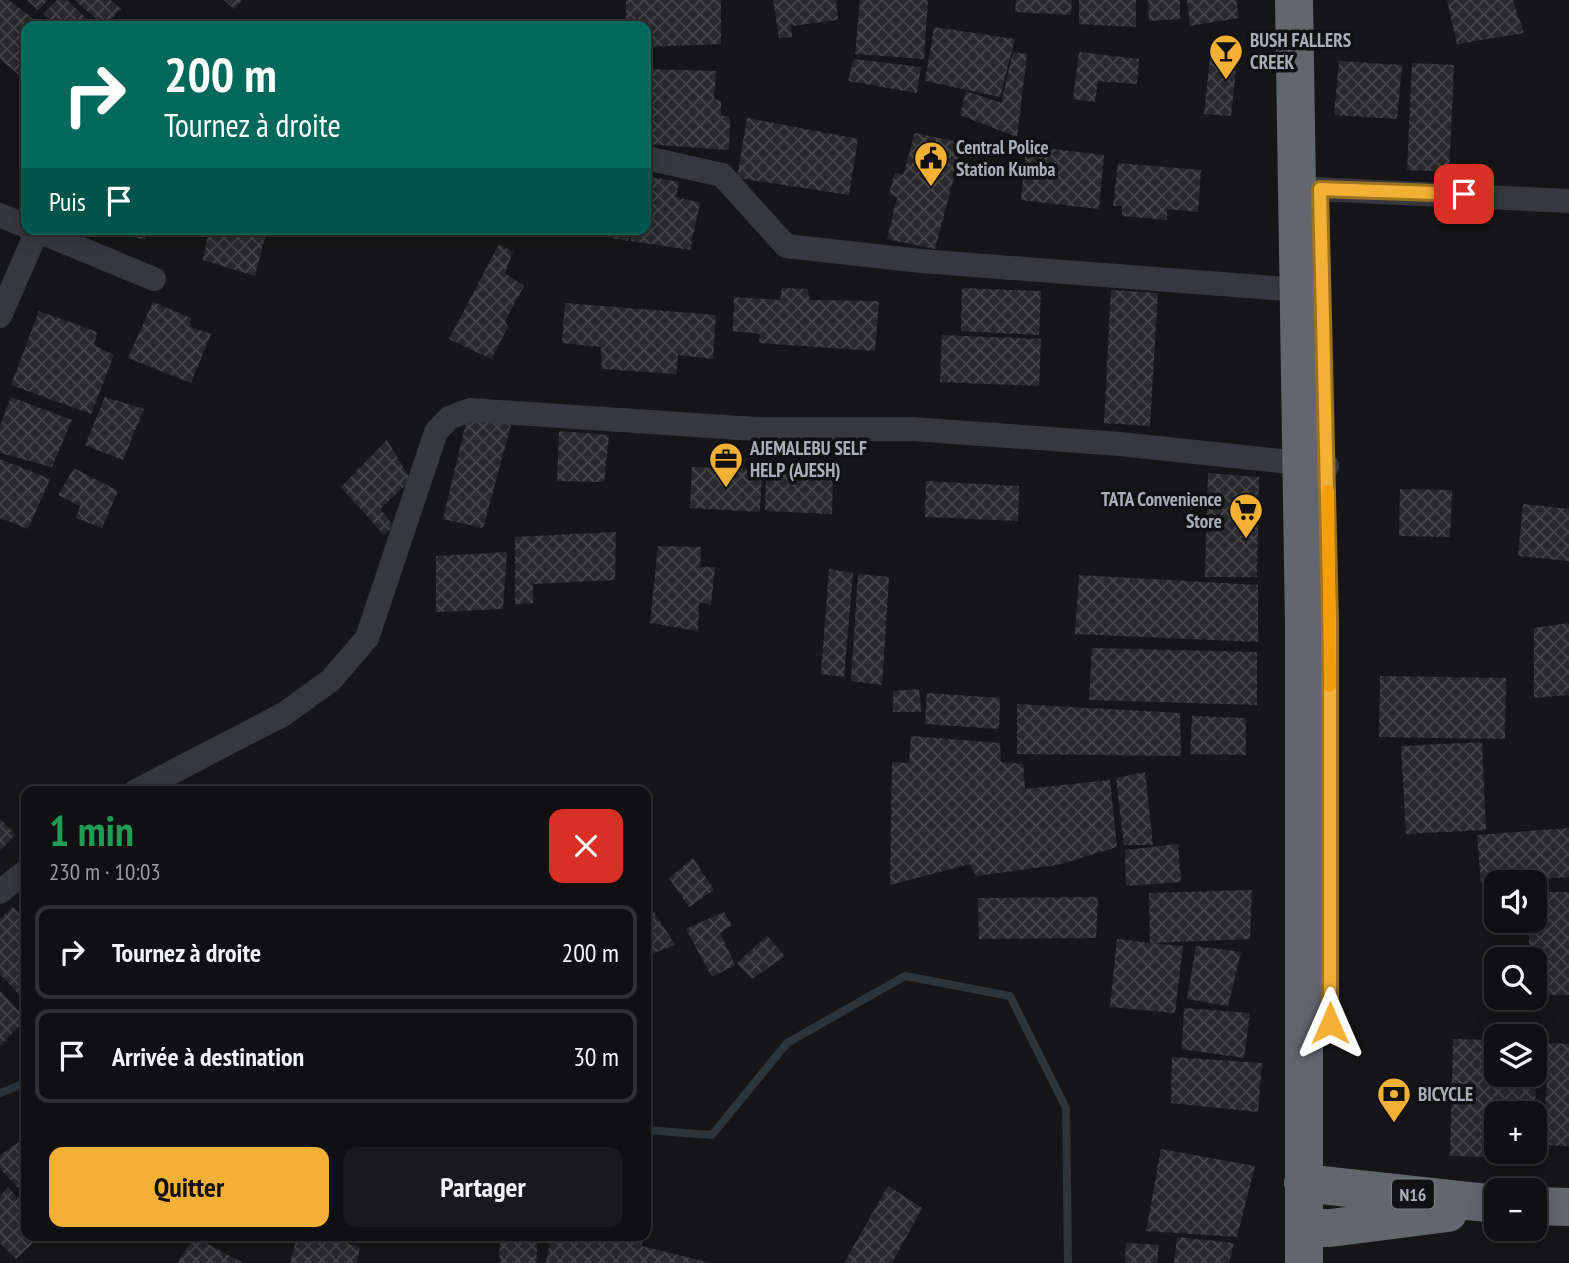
<!DOCTYPE html>
<html lang="fr">
<meta charset="utf-8">
<style>
:root{--surface:#101012;--page:#19191b;--text:#f1f3f6;--muted:#9c9d9f;--line:#303032;--accent:#f2b134}
body{margin:0;font-family:"PT Sans Narrow",sans-serif;background:var(--page);color:var(--text);height:100vh;display:flex;flex-direction:column;font-size:26px;white-space:nowrap}
*{box-sizing:border-box;margin:0}
p{font-size:23px;color:var(--muted)}
.icon{flex:none;width:38px;height:38px;fill:none;stroke:currentColor;stroke-width:2;stroke-linecap:round;stroke-linejoin:round}
.map{position:relative;flex:1;overflow:hidden}
.side{position:absolute;left:21px;top:786px;width:630px;height:455px;display:flex;flex-direction:column;background:var(--surface);border-radius:14px;box-shadow:0 4px 18px #0003,0 0 0 2px var(--line)}
.side>*{flex:none}
.banner{position:absolute;left:21px;top:21px;width:630px;height:214px;border-radius:14px;box-shadow:0 4px 18px #0003,0 0 0 2px var(--line);background:#00695c;color:#fff;overflow:hidden}
.tools{position:absolute;left:1484px;top:870px;display:grid;gap:14px}
.tools a{display:grid;place-items:center;width:63px;height:63px;border-radius:14px;background:var(--surface);box-shadow:0 4px 18px #0003,0 0 0 2px var(--line);font-size:35px}
.pin{position:absolute;display:grid;place-items:center;width:60px;height:60px;color:#fff;margin:-30px;border-radius:14px;box-shadow:0 4px 10px #0006}
.me{position:absolute;width:77px;margin:-38px;rotate:0deg;stroke-linejoin:round;filter:drop-shadow(0 0 5px #0008)}
.turn{display:flex;align-items:center;gap:24px;height:147px;padding:0 28px;font-size:32px}
.turn .icon{width:91px;height:91px;stroke-width:2.5}
.turn b{display:block;font-size:49px;line-height:60px}
.then{display:flex;align-items:center;height:66px;padding:0 28px;background:#0003;gap:14px;font-size:26px}
.round{display:grid;place-items:center;flex:none;width:74px;height:74px;border-radius:14px;background:var(--page)}
.headline{display:flex;align-items:center;justify-content:space-between;height:119px;padding:0 28px}
h1{font-size:42px;font-weight:600;line-height:52px;color:#1e9e55}
.cta{display:flex;gap:14px;margin-top:auto;padding:14px 28px}
.cta a{flex:1;height:80px;border-radius:14px;background:var(--accent);color:#111;font-size:28px;font-weight:600;line-height:80px;text-align:center}
.cta a+a{background:var(--page);color:var(--text)}
ul{padding:0;list-style:none}
li{display:flex;align-items:center;gap:21px;height:94px;margin:0 14px 10px;padding:0 14px;border:4px solid var(--line);border-radius:14px}
li div{flex:1}
li b{display:block;font-size:26px}
li em{font-style:normal}
.map>svg:first-child{display:block}
.lines{fill:none;stroke-linecap:round;stroke-linejoin:round}
.stream{stroke:#2c353c;stroke-width:8}
.building{fill:url(#building-cross-hatch)}
.street{stroke:#37383d;stroke-width:24}
.highway{stroke:#63666e;stroke-width:38}
.route-casing{stroke:#9d7322;stroke-width:18}
.route{stroke:#f2b134;stroke-width:12}
.slow{stroke:#f59e0b;stroke-width:12}
.labels{text-anchor:middle;dominant-baseline:central;stroke-width:7;stroke-linejoin:round;paint-order:stroke}
.shield{fill:#111113;stroke:#7b7e86;stroke-width:2}
.shield-label{font-size:18px;font-weight:bold;fill:#a8adb8}
.poi-label{font-size:19px;font-weight:bold;fill:#a8adb8;stroke:#111113;text-anchor:start}
</style>
<div class="map">
<svg width="1569" height="1263" viewBox="0 0 1569 1263">
<defs>
<pattern id="building-cross-hatch" width="8" height="8" patternUnits="userSpaceOnUse" patternTransform="scale(1.75)"><rect width="8" height="8" fill="#29292c"/><path d="M0 0l8 8M0 8l8-8" fill="none" stroke="#454548"/></pattern>
</defs>
<rect width="100%" height="100%" fill="#161618"/>
<g class="lines">
<g class="stream">
<polyline points="0,1093 26,1083"/>
<polyline points="646,1130 712,1135 787,1043 905,976 1010,996 1066,1108 1068,1263"/>
</g>
</g>
<g class="building">
<polygon points="0,0 9,0 42,26 26,26 26,81 0,59"/>
<polygon points="27,0 48,0 38,10"/>
<polygon points="57,0 67,0 94,26 57,26 43,14"/>
<polygon points="74,0 110,0 121,9 105,26"/>
<polygon points="224,0 242,0 234,9"/>
<polygon points="626,0 721,0 721,44 646,47 646,26 626,26"/>
<polygon points="773,0 836,0 838,20 791,26 792,37 779,38"/>
<polygon points="860,0 928,0 924,59 855,54"/>
<polygon points="1016,0 1072,0 1071,15 1015,12"/>
<polygon points="1079,0 1136,0 1136,27 1079,24"/>
<polygon points="1148,0 1180,0 1180,19 1149,21"/>
<polygon points="1187,0 1236,0 1239,18 1190,26"/>
<polygon points="1447,0 1513,0 1524,33 1457,44"/>
<polygon points="934,27 1015,39 1000,97 925,81"/>
<polygon points="1212,39 1239,42 1231,116 1204,114"/>
<polygon points="1013,52 1027,54 1017,137 960,115 966,91 1001,103"/>
<polygon points="1079,52 1139,59 1137,84 1098,81 1095,102 1073,99"/>
<polygon points="854,59 921,67 917,93 848,81"/>
<polygon points="1339,61 1402,65 1397,119 1334,115"/>
<polygon points="1412,63 1454,65 1449,172 1407,170"/>
<polygon points="646,69 716,71 714,99 721,101 721,115 730,117 729,150 646,144"/>
<polygon points="747,118 858,139 849,195 737,178"/>
<polygon points="915,133 963,143 935,249 887,239 897,197 889,194 895,173 903,175"/>
<polygon points="1026,146 1104,155 1099,209 1021,200"/>
<polygon points="1118,163 1201,170 1198,212 1167,209 1167,220 1122,216 1122,206 1113,206"/>
<polygon points="646,176 679,182 676,197 700,203 690,250 631,241 633,229 646,229"/>
<polygon points="104,229 148,229 145,240"/>
<polygon points="209,229 267,229 255,276 203,260"/>
<polygon points="568,229 630,229 628,241"/>
<polygon points="499,244 513,252 505,273 524,286 505,321 508,327 491,359 449,339"/>
<polygon points="782,288 807,289 810,300 879,301 875,351 759,343 760,334 733,331 734,297 780,300"/>
<polygon points="962,288 1041,291 1039,335 961,331"/>
<polygon points="1111,290 1158,293 1150,426 1104,423"/>
<polygon points="153,302 191,318 190,327 211,334 191,383 128,358"/>
<polygon points="565,303 716,315 713,359 678,355 676,374 602,369 601,347 562,343"/>
<polygon points="39,311 97,332 94,345 114,355 91,414 11,385"/>
<polygon points="942,335 1041,339 1039,386 940,382"/>
<polygon points="11,397 72,420 52,467 0,453 0,426"/>
<polygon points="105,397 144,409 123,460 85,445"/>
<polygon points="468,414 511,425 483,528 443,519"/>
<polygon points="559,431 609,435 604,482 557,481"/>
<polygon points="387,440 411,480 380,509 394,526 384,535 341,487"/>
<polygon points="0,459 50,479 28,529 0,518"/>
<polygon points="692,467 762,470 760,512 690,508"/>
<polygon points="74,468 118,491 102,528 76,518 80,506 58,495"/>
<polygon points="766,471 833,473 832,514 765,511"/>
<polygon points="1208,473 1259,477 1257,577 1205,577"/>
<polygon points="926,481 1019,486 1018,521 925,517"/>
<polygon points="1400,489 1452,490 1450,537 1399,536"/>
<polygon points="1523,504 1569,509 1569,561 1518,556"/>
<polygon points="616,532 615,580 533,584 533,603 515,604 515,537"/>
<polygon points="658,546 701,547 700,567 715,567 711,605 699,602 698,631 650,623"/>
<polygon points="507,552 503,609 436,612 436,556"/>
<polygon points="829,569 853,573 844,677 821,674"/>
<polygon points="858,574 889,577 882,685 851,681"/>
<polygon points="1079,575 1258,585 1258,642 1075,634"/>
<polygon points="1569,623 1569,695 1534,698 1534,628"/>
<polygon points="1092,648 1257,652 1257,705 1089,700"/>
<polygon points="1380,676 1506,678 1505,739 1379,737"/>
<polygon points="919,689 921,712 893,712 893,691"/>
<polygon points="927,693 1000,698 999,729 925,724"/>
<polygon points="1017,704 1180,713 1181,756 1017,754"/>
<polygon points="1192,716 1246,718 1246,755 1190,754"/>
<polygon points="911,736 1000,743 1001,762 1023,764 1025,789 1110,780 1117,847 1057,865 976,876 970,864 890,885 892,762 909,763"/>
<polygon points="1482,742 1486,830 1406,834 1401,746"/>
<polygon points="1145,772 1153,845 1124,845 1116,778"/>
<polygon points="200,784 201,791 175,791 175,790"/>
<polygon points="0,819 16,835 0,850"/>
<polygon points="1569,828 1569,877 1481,883 1477,835"/>
<polygon points="1178,844 1181,882 1126,886 1125,850"/>
<polygon points="693,858 714,890 689,907 669,878"/>
<polygon points="1252,890 1250,939 1150,943 1183,946 1175,1013 1110,1007 1117,939 1150,943 1149,893"/>
<polygon points="1535,892 1569,892 1569,995 1535,995 1535,959 1529,959 1529,920 1535,920"/>
<polygon points="1098,897 1096,938 979,939 978,898"/>
<polygon points="649,904 675,945 651,954 646,947 646,906"/>
<polygon points="13,907 26,921 26,1002 0,974 0,919"/>
<polygon points="724,912 732,925 720,933 735,965 712,977 686,929"/>
<polygon points="767,936 785,956 752,979 737,963"/>
<polygon points="1196,946 1241,952 1228,1006 1187,999"/>
<polygon points="0,991 26,1019 0,1046"/>
<polygon points="1184,1008 1250,1013 1244,1058 1182,1049"/>
<polygon points="1453,1039 1496,1040 1496,1074 1536,1074 1535,1113 1496,1113 1496,1152 1534,1152 1534,1158 1450,1156"/>
<polygon points="1549,1043 1569,1044 1569,1146 1543,1145"/>
<polygon points="1172,1057 1262,1063 1258,1112 1171,1103"/>
<polygon points="26,1137 26,1196 0,1169 0,1155"/>
<polygon points="1161,1149 1255,1166 1237,1237 1146,1231"/>
<polygon points="888,1186 922,1208 892,1263 844,1263"/>
<polygon points="8,1187 26,1206 26,1236 40,1236 16,1259 0,1243 0,1196"/>
<polygon points="297,1236 350,1236 348,1244 360,1247 357,1263 290,1263"/>
<polygon points="499,1236 538,1236 536,1263 500,1263"/>
<polygon points="551,1236 643,1236 642,1246 710,1263 546,1263"/>
<polygon points="195,1237 243,1263 177,1263"/>
<polygon points="1177,1237 1234,1243 1229,1263 1174,1263"/>
<polygon points="1126,1243 1159,1245 1157,1263 1125,1263"/>
</g>
<g class="lines">
<g class="street">
<polyline points="646,158 722,175 786,246 921,261 1300,290"/>
<polyline points="1295,188 1569,201"/>
<polyline points="0,215 26,226"/>
<polyline points="33,229 154,279"/>
<polyline points="0,316 37,231"/>
<polyline points="136,791 284,714 331,680 367,638 436,432 449,418 470,410 755,429 912,429 1120,444 1327,466"/>
<polyline points="0,892 26,871"/>
</g>
<g class="highway">
<polyline points="1294,0 1304,626 1304,1263"/>
<polyline points="1303,1183 1496,1204"/>
<polyline points="1535,1206 1569,1207"/>
<polyline points="1304,1228 1330,1228 1448,1213"/>
</g>
</g>
<g class="lines">
<g class="route-casing">
<polyline id="route" points="1330,1023 1330,623 1320,189 1464,194"/>
</g>
<use href="#route" class="route"/>
<polyline class="slow" points="1328,491 1330,686"/>
</g>
<defs>
<g id="bar-pin" transform="scale(1.75)"><path d="M0 17L-7.5 6A9.5 9.5 0 1 1 7.5 6Z" fill="#f2b134" stroke="#111113"/><path d="M-6-5H6L.8 .8V4.5H3.5V6h-7V4.5H-.8V.8Z" fill="#111"/></g>
<g id="civic-pin" transform="scale(1.75)"><path d="M0 17L-7.5 6A9.5 9.5 0 1 1 7.5 6Z" fill="#f2b134" stroke="#111113"/><path d="M-.6-6.5H3V-4.5H.6V-3L4-1V1h2V6H-6V1h2V-1L-.6-3ZM-1.2 2.5V6h2.4V2.5Z" fill="#111"/></g>
<g id="office-pin" transform="scale(1.75)"><path d="M0 17L-7.5 6A9.5 9.5 0 1 1 7.5 6Z" fill="#f2b134" stroke="#111113"/><path d="M-6-3h4V-5.5h4V-3h4V5H-6ZM-1-4.5V-3h2v-1.5ZM-6 0V1H6V0Z" fill="#111"/></g>
<g id="supermarket-pin" transform="scale(1.75)"><path d="M0 17L-7.5 6A9.5 9.5 0 1 1 7.5 6Z" fill="#f2b134" stroke="#111113"/><path d="M-6-5.5h2.5l.6 2H6L4.5 2H-2.5L-4.4-4H-6ZM-1.5 3.2a1.3 1.3 0 1 0 .1 0ZM3 3.2a1.3 1.3 0 1 0 .1 0Z" fill="#111"/></g>
<g id="bank-pin" transform="scale(1.75)"><path d="M0 17L-7.5 6A9.5 9.5 0 1 1 7.5 6Z" fill="#f2b134" stroke="#111113"/><path d="M-6-4H6V4H-6ZM0-2.3a2.3 2.3 0 1 0 0 4.6a2.3 2.3 0 1 0 0-4.6Z" fill="#111"/></g>
</defs>
<g fill-rule="evenodd">
<use href="#bar-pin" x="1226" y="51"/>
<use href="#civic-pin" x="931" y="158"/>
<use href="#office-pin" x="726" y="459"/>
<use href="#supermarket-pin" x="1246" y="510"/>
<use href="#bank-pin" x="1394" y="1094"/>
</g>
<g class="labels">
<rect class="shield" x="1392" y="1179.5" width="42" height="29" rx="5"/>
<g class="shield-label">
<text x="1413" y="1194">N16</text>
</g>
<g class="poi-label">
<text x="1250" y="40">BUSH FALLERS<tspan x="1250" dy="22">CREEK</tspan></text>
<text x="956" y="147">Central Police<tspan x="956" dy="22">Station Kumba</tspan></text>
<text x="750" y="448">AJEMALEBU SELF<tspan x="750" dy="22">HELP (AJESH)</tspan></text>
<text x="1222" y="499" text-anchor="end">TATA Convenience<tspan x="1222" dy="22">Store</tspan></text>
<text x="1418" y="1094">BICYCLE</text>
</g>
</g>
</svg>
<div class="tools">
<a><svg class="icon" aria-label="sound" viewBox="0 0 24 24"><path d="M4 9h4l5-4v14l-5-4H4zM17 9q2 3 0 6"/></svg></a>
<a><svg class="icon" aria-label="search" viewBox="0 0 24 24"><circle cx="10" cy="10" r="6"/><path d="M15 15l6 6"/></svg></a>
<a><svg class="icon" aria-label="layers" viewBox="0 0 24 24"><path d="M12 4l9 5-9 5-9-5zM3 14l9 5 9-5"/></svg></a>
<a>+</a>
<a>−</a>
</div>
<div class="pin" style="left:1464px;top:194px;background:#d93025"><svg class="icon" aria-label="arrive" viewBox="0 0 24 24"><path d="M6 21V4h12l-3 4 3 4H6"/></svg></div>
<svg class="me" style="left:1330px;top:1023px" viewBox="-20 -20 40 40"><path d="M0-17L14 15 0 8-14 15z" fill="#f2b134" stroke="#fff" stroke-width="4"/></svg>
<div class="banner">
<div class="turn"><svg class="icon" aria-label="right" viewBox="0 0 24 24"><path d="M7 20v-9h11M14 6l5 5-5 5"/></svg><div><b>200 m</b>Tournez à droite</div></div>
<div class="then">Puis<svg class="icon" aria-label="arrive" viewBox="0 0 24 24"><path d="M6 21V4h12l-3 4 3 4H6"/></svg></div>
</div>
<section class="side">
<div class="headline"><div><h1>1 min</h1><p>230 m · 10:03</p></div><a class="round" style="background:#d93025;color:#fff"><svg class="icon" aria-label="close" viewBox="0 0 24 24"><path d="M6 6l12 12M18 6L6 18"/></svg></a></div>
<ul>
<li><svg class="icon" aria-label="right" viewBox="0 0 24 24"><path d="M7 20v-9h11M14 6l5 5-5 5"/></svg><div><b>Tournez à droite</b></div><em>200 m</em></li>
<li><svg class="icon" aria-label="arrive" viewBox="0 0 24 24"><path d="M6 21V4h12l-3 4 3 4H6"/></svg><div><b>Arrivée à destination</b></div><em>30 m</em></li>
</ul>
<div class="cta"><a>Quitter</a><a>Partager</a></div>
</section>
</div>
